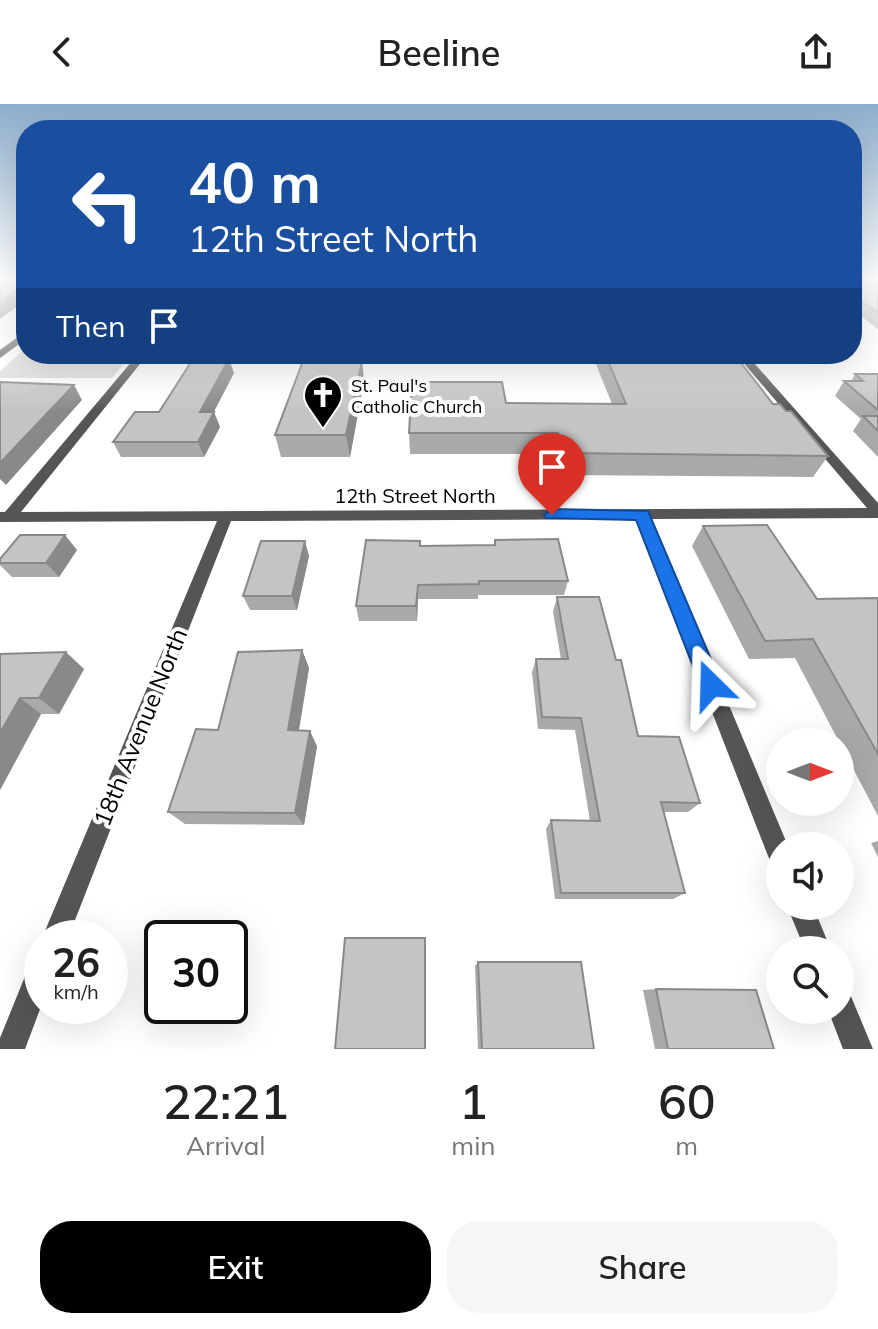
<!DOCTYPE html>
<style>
:root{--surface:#fff;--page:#f6f6f6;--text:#222;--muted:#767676;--accent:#000}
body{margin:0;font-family:Mulish,sans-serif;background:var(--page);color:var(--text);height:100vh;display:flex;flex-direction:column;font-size:30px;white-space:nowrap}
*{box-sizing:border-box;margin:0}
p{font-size:26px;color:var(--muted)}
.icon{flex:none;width:44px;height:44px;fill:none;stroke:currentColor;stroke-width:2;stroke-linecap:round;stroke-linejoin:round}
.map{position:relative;height:945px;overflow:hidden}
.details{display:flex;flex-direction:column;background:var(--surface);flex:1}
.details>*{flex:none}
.guide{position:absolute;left:16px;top:16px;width:846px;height:244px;border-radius:32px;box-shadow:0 8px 32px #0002;background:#1a4fa0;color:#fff;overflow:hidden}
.needle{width:52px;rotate:90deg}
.tools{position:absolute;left:766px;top:624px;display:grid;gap:16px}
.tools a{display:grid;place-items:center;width:88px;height:88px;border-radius:50%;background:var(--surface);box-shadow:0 8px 32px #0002;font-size:40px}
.speed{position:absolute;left:24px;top:816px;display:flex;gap:16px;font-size:40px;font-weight:700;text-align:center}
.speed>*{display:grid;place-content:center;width:104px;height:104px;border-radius:50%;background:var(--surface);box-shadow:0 8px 32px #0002;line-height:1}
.speed small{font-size:20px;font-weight:400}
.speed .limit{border:4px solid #111;border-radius:12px;background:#fff;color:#111}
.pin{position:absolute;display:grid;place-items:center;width:68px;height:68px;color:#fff;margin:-82px -34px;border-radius:50% 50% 50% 0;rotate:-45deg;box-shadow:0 0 8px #0007}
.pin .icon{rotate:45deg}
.me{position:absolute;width:88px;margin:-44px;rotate:338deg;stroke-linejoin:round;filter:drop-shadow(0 0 6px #0008)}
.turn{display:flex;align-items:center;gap:28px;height:168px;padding:0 40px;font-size:36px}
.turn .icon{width:104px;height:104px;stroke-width:2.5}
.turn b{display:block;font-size:56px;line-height:68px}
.then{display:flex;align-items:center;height:76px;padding:0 40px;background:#0003;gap:16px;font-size:30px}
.eta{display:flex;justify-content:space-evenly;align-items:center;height:136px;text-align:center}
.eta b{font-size:48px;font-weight:600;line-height:56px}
.button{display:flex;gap:16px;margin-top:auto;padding:16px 40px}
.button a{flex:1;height:92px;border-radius:32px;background:var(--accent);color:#fff;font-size:32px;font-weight:600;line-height:92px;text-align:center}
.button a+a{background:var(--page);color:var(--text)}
header{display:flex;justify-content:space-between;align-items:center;height:104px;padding:0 40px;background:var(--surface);font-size:36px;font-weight:600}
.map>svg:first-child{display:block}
.green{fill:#dcdcdc}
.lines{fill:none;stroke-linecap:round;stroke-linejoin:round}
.street{fill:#555;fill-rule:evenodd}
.wall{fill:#a9a9a9}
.shaded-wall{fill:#898989}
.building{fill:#c4c4c4;stroke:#898989;stroke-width:2}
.route{fill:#1a73e8;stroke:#114b97;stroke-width:2}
.labels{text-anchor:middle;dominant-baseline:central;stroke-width:8;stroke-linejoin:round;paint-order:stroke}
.far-poi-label{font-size:18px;fill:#000;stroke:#fff;text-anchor:start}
.street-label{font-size:20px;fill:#000;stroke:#fff}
.near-street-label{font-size:24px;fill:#000;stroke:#fff}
</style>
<header><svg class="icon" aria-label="back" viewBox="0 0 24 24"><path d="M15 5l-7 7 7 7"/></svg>Beeline<svg class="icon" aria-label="share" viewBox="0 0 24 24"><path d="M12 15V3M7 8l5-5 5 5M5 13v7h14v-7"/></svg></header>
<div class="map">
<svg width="878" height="945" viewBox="0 0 878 945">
<rect width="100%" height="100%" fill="#fff"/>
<polygon class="green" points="26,244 26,250 132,250 112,274 0,274 0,267"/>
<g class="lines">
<g class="street">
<polygon points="26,227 26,235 0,254 0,246"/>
<polygon points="138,250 148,250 21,408 867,404 736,250 746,250 878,399 878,414 651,415 788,742 780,742 780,764 772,760 768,752 637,415 231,417 68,834 42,834 217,417 0,418 0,408 5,408"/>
<polygon points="787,802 813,802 831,846 805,846"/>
<polygon points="42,852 42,900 25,945 0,945 0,934 32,855"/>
<polygon points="840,886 850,890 873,945 843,945 828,906 840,906"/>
</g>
</g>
<g class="wall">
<polygon points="852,175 878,175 878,225 852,205"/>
<polygon points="592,250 734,250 773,300 786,307 828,352 813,373 559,371 554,350 410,350 409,329 506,299 612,300"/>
<polygon points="352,257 362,257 364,277 350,353 281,353 275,331"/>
<polygon points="234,269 213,308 220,323 204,353 121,353 113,338 159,308"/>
<polygon points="855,270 878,270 878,353 853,327 861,315 835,292 844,277 851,277"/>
<polygon points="703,422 817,495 878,494 878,712 795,554 749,555 692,442"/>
<polygon points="495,436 568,477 564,491 478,491 478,495 418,495 417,517 359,517 356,502 420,442 494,441"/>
<polygon points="77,446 59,473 12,473 0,461 0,455"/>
<polygon points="309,452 297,506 250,506 243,492"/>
<polygon points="557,493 616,556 638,632 700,699 688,708 664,708 685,789 673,795 555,795 546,725 551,716 590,717 575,626 538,625 532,568 536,555 561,555 553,508"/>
<polygon points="302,546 309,564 299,627 317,642 304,721 185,720 168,708"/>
<polygon points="0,550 84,565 59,610 41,610 0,686"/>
<polygon points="878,737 878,753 871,739"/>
<polygon points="478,858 594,945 478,945 475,862"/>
<polygon points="656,885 774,945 655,945 643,886"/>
</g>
<g class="shaded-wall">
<polygon points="26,180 26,196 0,215 0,198"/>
<polygon points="229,255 234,269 206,323 200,308"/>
<polygon points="362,257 364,277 350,353 346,331"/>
<polygon points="74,281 82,296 6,381 0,375 0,359"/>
<polygon points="214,308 220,323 204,353 198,338"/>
<polygon points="65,431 77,446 59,473 46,459"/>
<polygon points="305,437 309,452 297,506 292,492"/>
<polygon points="418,481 418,495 417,517 416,502"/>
<polygon points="302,546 309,564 296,642 288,626"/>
<polygon points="66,548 84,565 59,610 39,594"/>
<polygon points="20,594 41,610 0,686 0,629"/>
<polygon points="310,627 317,642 304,721 295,709"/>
</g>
<g class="building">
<polygon points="0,175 26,175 26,180 0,198"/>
<polygon points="852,175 878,175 878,209 852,191"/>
<polygon points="605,250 734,250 773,300 780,300 786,307 791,307 828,352 563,349 558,329 409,329 412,278 502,278 506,299 626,300"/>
<polygon points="315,252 351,252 350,257 362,257 346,331 275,331 303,257 313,257"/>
<polygon points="193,255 229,255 200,308 214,308 198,338 113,338 135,308 159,308"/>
<polygon points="855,270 878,270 878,306 844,277 863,277"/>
<polygon points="0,278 74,281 0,359"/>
<polygon points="863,312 878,312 878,327"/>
<polygon points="767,421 817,495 878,494 878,650 813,535 765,537 703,422"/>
<polygon points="20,431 65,431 46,459 0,459 0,455"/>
<polygon points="558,435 568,477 479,477 479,480 418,481 416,502 356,502 366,436 420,437 420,442 495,441 495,436"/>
<polygon points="261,437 305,437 292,492 243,492"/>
<polygon points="557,493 599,493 616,556 621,556 638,632 679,633 700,699 661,698 685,789 561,789 551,716 600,717 581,614 542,613 536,555 568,555"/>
<polygon points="302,546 288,626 310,627 295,709 168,708 196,625 218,626 238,548"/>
<polygon points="66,548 39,594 20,594 0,629 0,550"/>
<polygon points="345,834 425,834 425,945 335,945"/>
<polygon points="478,858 581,858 594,945 482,945"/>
<polygon points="656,885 756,886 774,945 668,945"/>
</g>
<linearGradient id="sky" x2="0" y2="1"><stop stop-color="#8cadcc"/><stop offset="0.57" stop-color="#fff"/><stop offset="1" stop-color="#fff" stop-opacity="0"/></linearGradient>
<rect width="878" height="307" fill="url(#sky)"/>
<polygon class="route" points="552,405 648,407 722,581 718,588 711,591 703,588 636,416 546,414 544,411"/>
<defs>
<g id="church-pin" transform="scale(2)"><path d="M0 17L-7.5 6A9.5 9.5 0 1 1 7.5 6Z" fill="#000" stroke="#fff"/><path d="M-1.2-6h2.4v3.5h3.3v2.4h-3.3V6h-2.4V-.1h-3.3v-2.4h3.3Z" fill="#fff"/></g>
</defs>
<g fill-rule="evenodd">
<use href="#church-pin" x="323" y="291"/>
</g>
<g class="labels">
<g class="far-poi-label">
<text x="351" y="281">St. Paul's<tspan x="351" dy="21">Catholic Church</tspan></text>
</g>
<g class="street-label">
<text x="415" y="391">12th Street North</text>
</g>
<g class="near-street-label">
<text transform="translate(140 623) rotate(-68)">18th Avenue North</text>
</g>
</g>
</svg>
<div class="tools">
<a><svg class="needle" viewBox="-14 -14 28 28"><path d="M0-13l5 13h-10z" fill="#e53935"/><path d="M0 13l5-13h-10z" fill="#767676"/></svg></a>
<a><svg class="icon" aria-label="sound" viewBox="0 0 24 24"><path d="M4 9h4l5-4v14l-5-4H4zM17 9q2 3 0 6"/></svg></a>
<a><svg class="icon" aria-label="search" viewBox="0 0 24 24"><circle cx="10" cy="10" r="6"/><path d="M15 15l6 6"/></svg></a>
</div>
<div class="speed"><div>26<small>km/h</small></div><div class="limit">30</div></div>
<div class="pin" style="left:552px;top:411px;background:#d93025"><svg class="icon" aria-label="arrive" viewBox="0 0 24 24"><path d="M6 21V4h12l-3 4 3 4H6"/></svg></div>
<svg class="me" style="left:711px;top:581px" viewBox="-20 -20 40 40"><path d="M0-17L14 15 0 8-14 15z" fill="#1a73e8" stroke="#fff" stroke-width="4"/></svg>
<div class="guide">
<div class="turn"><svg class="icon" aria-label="left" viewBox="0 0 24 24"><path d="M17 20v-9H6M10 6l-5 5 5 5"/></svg><div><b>40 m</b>12th Street North</div></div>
<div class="then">Then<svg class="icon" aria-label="arrive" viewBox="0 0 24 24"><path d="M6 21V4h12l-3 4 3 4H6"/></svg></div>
</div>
</div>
<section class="details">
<div class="eta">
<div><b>22:21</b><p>Arrival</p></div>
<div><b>1</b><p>min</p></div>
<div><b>60</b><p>m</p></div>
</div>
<div class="button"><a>Exit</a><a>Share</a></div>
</section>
